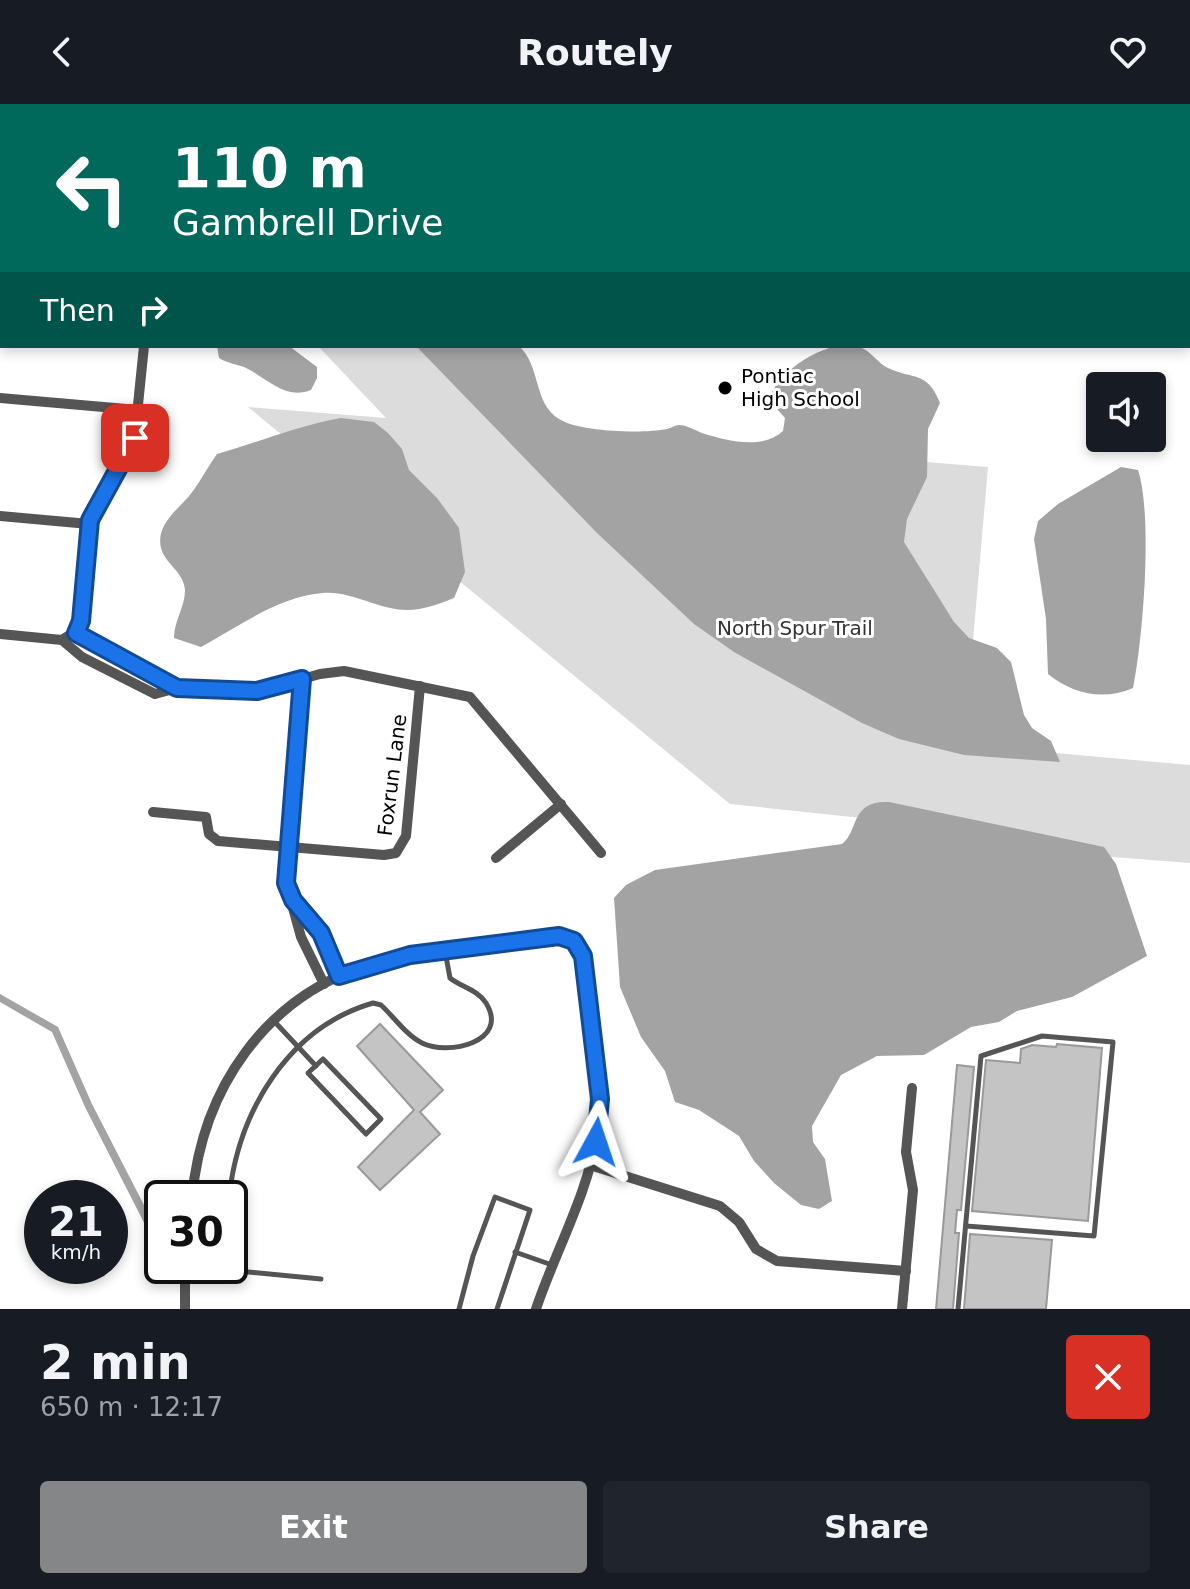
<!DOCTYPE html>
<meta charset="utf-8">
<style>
:root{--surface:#171b24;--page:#20242c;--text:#f1f3f6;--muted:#9ea1a6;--accent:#858687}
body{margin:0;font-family:"DejaVu Sans",sans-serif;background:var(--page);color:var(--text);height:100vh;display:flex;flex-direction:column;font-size:30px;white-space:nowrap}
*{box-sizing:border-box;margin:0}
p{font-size:26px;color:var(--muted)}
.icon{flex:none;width:44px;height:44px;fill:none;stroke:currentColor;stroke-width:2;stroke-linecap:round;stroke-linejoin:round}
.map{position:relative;height:1205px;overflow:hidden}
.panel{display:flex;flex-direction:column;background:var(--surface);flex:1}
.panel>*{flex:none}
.guide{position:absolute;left:0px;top:0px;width:1190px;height:244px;box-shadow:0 4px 12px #0003;background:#00695c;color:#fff;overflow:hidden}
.buttons{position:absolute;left:1086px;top:268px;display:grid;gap:16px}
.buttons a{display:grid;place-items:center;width:80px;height:80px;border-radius:8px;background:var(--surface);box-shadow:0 4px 12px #0003;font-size:40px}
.speed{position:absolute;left:24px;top:1076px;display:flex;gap:16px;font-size:40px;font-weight:700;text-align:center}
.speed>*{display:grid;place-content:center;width:104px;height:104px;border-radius:50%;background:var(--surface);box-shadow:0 4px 12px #0003;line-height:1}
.speed small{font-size:20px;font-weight:400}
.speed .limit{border:4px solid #111;border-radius:12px;background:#fff;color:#111}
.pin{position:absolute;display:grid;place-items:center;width:68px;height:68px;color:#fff;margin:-34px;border-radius:16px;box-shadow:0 4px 12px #0006}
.me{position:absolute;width:88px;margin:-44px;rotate:5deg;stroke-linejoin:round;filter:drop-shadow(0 0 6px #0008)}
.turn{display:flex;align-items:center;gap:28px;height:168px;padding:0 40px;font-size:36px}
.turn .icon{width:104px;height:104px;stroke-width:2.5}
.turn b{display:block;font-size:56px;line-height:68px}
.then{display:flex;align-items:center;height:76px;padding:0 40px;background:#0003;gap:16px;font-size:30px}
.round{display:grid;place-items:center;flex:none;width:84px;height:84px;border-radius:8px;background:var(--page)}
.headline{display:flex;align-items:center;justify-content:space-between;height:136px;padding:0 40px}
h1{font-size:48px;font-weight:600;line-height:60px}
.action{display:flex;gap:16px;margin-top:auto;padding:16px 40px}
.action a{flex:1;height:92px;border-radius:8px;background:var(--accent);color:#fff;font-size:32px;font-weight:600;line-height:92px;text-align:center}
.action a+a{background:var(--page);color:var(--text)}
header{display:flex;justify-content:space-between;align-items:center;height:104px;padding:0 40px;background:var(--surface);font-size:36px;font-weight:600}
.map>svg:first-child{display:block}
.green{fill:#dcdcdc}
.water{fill:#a3a3a3}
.building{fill:#c4c4c4;stroke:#999;stroke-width:2}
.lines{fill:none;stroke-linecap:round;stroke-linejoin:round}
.lane{stroke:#555;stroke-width:5}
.street{stroke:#555;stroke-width:10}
.route-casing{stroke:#114b97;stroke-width:20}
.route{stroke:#1a73e8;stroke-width:14}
.poi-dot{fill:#000;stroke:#fff;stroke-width:3}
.labels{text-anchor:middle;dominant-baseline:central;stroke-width:6;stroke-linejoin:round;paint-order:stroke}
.poi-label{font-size:20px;fill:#000;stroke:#fff;text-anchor:start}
.park-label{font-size:20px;fill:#333;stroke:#fff}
.street-label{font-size:20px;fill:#000;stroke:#fff}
</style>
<header><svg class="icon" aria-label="back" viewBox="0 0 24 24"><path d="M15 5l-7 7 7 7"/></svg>Routely<svg class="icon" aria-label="heart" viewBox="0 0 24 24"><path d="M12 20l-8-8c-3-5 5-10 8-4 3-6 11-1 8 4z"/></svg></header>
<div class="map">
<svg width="1190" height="1205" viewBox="0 0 1190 1205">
<rect width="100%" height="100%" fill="#fff"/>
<g class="green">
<polygon points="409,0 628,0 409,2"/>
<polygon points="318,242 438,242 518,325 988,363 964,641 1190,661 1190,759 956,741 956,724 730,700 248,303 386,314"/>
</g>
<g class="water">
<path d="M217,242H289L317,263V274L311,286C287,296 269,276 248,265C239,260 228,260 219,254Z"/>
<path d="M416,242H519C541,262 533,299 559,315C579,328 644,330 667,325C671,324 675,321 679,321C686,321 695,326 702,329C727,337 762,346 783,327L785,314L769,296C776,267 833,229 864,245C873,250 878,259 888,264C913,276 927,266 940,299L928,325L927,373L907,415L904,438L954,518L969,534L997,544L1011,558L1024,611L1032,624L1051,637L1060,658L964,651L899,635L862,619L734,548L694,520L597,429Z"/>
<path d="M341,314L374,318L388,329L402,345L409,366L437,394L459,424L465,468L454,494C439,500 423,506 407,506C378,506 353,487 323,489C279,492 238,523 201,543L174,534C174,516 185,504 185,486C184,468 165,460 161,444C155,419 181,404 193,387C202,375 208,362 217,350C259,338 297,322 341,314Z"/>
<path d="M1121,363L1138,366C1153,412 1143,535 1133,584C1103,597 1073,590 1048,570L1046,515L1034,435L1038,417L1058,400Z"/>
<path d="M889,698L1104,743L1116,760L1147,852L1072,893L1017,907L999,918L971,923L924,951L877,952L841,971L812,1022L813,1038L825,1055L832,1097L819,1105L801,1101L774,1079L754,1057L739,1032L699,1006L675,998L665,967L641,933L620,883L614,794L626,781L655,766L842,740C859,727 850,696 889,698Z"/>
<polygon points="0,890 58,923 92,1000 162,1136 162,1154 85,1003 52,928 0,898"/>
</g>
<g class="building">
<polygon points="380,920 443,986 420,1008 440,1030 380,1086 358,1063 414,1006 357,942"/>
<polygon points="1057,940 1102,944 1088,1117 972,1107 986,956 1020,959 1021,945 1032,941 1056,943"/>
<polygon points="957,961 974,963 961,1106 957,1106 955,1129 959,1129 953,1205 936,1205"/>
<polygon points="970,1130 1052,1136 1046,1205 964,1205"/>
</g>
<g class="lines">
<g class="lane">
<polyline points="273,916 316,962"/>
<polygon points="323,955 381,1015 366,1030 308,969"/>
<path d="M229,1094C238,1009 287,924 373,899L381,901C394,913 406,931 422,939C448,952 510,938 486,899C478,886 461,883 450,874L445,847"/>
<polyline points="515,1148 552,1161"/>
<polyline points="186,1162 321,1175"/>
<polyline points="459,1205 473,1152 495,1093 530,1106 497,1205"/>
<polyline points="958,1205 981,952 1042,932 1113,938 1094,1132 966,1122"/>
</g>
<g class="street">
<polyline points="1017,2 1018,0"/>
<polyline points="0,35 2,37"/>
<polyline points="0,58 2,57"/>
<polyline points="1188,73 1190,74"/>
<polyline points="0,176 2,176"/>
<polyline points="0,294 138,306"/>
<polyline points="0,412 89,420"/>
<polyline points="76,529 177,584"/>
<polyline points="0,530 62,536 79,525 90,416 134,340 144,242"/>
<polyline points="62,536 82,553 155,590 177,584 263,586 320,570 344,567 470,593 601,749"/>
<polyline points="302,575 285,775 301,833 324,880"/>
<polyline points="153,708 206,713 209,730 218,737 384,751 396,749 406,732 420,582"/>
<polyline points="496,754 561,700"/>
<polyline points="293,796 321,829 339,872"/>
<polyline points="590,1061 720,1102 739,1118 756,1145 777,1157 906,1167"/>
<path d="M192,1094C202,985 265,891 374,859C405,850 438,847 470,843C496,840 542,828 567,833L577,840L583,852C590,909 607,973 597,1030C588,1090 555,1148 536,1205"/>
<polyline points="185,1205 185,1162"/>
<polyline points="902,1205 913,1086 906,1048 912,984"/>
</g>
</g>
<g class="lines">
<g class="route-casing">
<polyline id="route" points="135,334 90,416 81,517 76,529 177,584 257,587 302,575 286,779 293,796 321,829 339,872 410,851 559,832 574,837 583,852 600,995 596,1038"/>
</g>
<use href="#route" class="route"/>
</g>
<circle class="poi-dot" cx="725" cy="284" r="8"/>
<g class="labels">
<g class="poi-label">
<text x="741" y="272">Pontiac<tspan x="741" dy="23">High School</tspan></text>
</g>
<g class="park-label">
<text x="795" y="524">North Spur Trail</text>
</g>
<g class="street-label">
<text transform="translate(392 671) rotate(-83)">Foxrun Lane</text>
</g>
</g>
</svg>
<div class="buttons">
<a><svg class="icon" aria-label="sound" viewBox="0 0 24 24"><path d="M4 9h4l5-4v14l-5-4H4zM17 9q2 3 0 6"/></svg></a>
</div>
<div class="speed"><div>21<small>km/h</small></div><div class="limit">30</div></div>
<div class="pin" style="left:135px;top:334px;background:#d93025"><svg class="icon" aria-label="arrive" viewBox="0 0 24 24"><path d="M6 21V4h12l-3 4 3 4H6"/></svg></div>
<svg class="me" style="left:596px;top:1038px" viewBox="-20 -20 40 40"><path d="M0-17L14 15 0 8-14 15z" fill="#1a73e8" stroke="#fff" stroke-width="4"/></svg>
<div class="guide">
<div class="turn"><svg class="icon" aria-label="left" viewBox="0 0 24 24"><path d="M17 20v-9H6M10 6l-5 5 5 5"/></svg><div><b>110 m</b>Gambrell Drive</div></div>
<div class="then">Then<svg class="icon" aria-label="right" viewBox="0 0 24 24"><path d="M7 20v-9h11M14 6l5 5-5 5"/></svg></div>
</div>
</div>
<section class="panel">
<div class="headline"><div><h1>2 min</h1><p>650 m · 12:17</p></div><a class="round" style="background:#d93025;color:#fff"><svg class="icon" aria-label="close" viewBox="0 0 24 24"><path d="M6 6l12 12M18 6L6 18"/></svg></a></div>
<div class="action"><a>Exit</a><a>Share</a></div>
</section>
